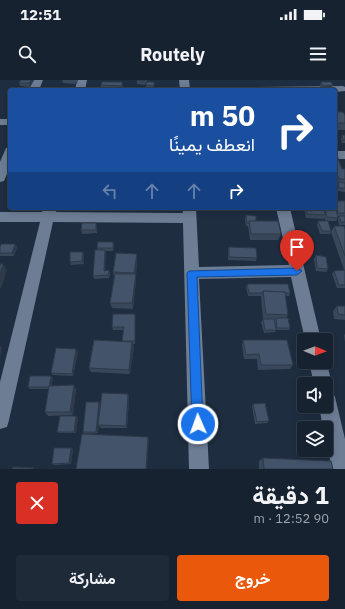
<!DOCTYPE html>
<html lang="ar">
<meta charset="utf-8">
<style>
:root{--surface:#162230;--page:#1f2a38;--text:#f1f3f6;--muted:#9ea4ab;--line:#353f4c;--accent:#ea580c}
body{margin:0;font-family:"IBM Plex Sans",Vazirmatn,sans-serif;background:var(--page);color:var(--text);direction:rtl;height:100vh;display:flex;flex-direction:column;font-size:15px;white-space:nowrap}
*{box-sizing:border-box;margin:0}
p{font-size:13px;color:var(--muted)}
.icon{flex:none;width:22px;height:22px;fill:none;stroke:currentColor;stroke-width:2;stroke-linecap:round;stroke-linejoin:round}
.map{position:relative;height:389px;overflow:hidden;direction:ltr}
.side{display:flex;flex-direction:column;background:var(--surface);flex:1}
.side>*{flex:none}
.top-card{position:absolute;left:8px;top:8px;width:329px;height:122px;border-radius:4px;box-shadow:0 2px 6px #0003,0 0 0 1px var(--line);direction:rtl;background:#1a4fa0;color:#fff;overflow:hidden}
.needle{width:26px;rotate:91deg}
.buttons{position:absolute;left:297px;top:253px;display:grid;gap:8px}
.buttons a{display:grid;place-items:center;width:36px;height:36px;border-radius:4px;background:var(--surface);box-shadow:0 2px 6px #0003,0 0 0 1px var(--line);font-size:20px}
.pin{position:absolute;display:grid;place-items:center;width:34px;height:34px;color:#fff;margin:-41px -17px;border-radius:50% 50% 50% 0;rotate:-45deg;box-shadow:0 0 4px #0007}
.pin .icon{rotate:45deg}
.me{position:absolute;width:44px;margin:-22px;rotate:358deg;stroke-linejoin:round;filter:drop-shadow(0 0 3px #0008)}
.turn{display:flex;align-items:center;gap:14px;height:84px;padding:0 16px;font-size:18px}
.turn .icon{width:52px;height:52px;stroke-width:2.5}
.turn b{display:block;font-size:28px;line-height:34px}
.lanes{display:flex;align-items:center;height:38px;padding:0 16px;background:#0003;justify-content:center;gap:20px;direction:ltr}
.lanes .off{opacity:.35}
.round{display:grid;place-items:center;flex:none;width:42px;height:42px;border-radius:4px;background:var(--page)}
.head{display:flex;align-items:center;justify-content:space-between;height:68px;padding:0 16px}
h1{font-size:24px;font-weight:700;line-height:30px}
.cta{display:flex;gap:8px;margin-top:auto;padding:8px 16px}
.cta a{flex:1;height:46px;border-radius:4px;background:var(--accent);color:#fff;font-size:16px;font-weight:700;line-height:46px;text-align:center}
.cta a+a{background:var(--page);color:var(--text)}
.status{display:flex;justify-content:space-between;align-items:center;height:28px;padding:0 20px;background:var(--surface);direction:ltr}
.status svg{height:11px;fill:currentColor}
header{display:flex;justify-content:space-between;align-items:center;height:52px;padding:0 16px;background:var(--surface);font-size:18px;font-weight:700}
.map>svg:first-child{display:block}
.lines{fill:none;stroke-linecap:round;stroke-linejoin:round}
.minor{fill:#6c7d94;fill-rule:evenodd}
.wall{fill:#39475b}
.shaded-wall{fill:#2e3a4a}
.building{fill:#42536a;stroke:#2e3a4a}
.route{fill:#1a73e8;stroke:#114b97}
</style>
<div class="status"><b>12:51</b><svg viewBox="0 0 49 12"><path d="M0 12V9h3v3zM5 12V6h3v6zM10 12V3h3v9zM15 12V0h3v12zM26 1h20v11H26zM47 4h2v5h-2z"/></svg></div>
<header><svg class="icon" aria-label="menu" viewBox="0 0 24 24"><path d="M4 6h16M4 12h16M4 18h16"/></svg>Routely<svg class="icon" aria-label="search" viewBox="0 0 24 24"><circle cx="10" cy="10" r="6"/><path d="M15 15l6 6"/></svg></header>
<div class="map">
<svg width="345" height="389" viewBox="0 0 345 389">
<rect width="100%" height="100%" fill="#1e2d40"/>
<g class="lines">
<g class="minor">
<polygon points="33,0 43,0 39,10 29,10"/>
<polygon points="77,0 87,0 85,10 75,10"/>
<polygon points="179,0 189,0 190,10 180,10"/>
<polygon points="343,6 345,7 345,11 335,12 335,10 251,10 256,7"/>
<rect x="0" y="39" width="10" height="6"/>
<polygon points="10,67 10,87 4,101 0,102 0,82 6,68"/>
<rect x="335" y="71" width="10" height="8"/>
<polygon points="43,128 57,128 56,132 183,133 182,128 196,128 199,187 289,185 276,128 290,128 321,260 305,260 291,197 199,199 209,389 189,389 183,143 53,142 9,340 7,347 0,349 0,302 40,142 0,142 0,132 42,132"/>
<polygon points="326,280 332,304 330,309 332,311 335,317 345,359 345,389 332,389 326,361 326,348 323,348 319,326 326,326 326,304 314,304 309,282 326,282"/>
</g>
</g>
<g class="wall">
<polygon points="21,0 34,0 30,7 20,6 19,3"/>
<polygon points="62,0 78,0 77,4 63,3"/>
<polygon points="137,0 147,0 146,2 154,2 154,9 146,9 146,3 145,5 137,4"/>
<polygon points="321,2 333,5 332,7 335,10 321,10 320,6"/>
<polygon points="101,5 123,6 122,9 101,9"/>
<polygon points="335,28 338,32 345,35 345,50 335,50"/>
<polygon points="342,55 345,55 345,63 342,63 341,59"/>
<polygon points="335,73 342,89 345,89 345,112 337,111 336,105 335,105"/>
<polygon points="335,121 345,121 345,145 339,145 338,139 339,136 338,136 338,138 336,141 325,141 325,137 324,139 306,138 304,128 314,128 315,129 322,129 322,128 335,128"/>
<polygon points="246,135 281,154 278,160 250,160 248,146 246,146 245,139"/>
<polygon points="318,141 331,151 330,154 320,154 317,145"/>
<polygon points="97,146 97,153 82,154 81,150"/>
<polygon points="334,146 345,149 345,208 337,208 332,194 334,191 344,190 331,152"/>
<polygon points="113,162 114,165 113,171 106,171 105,191 109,190 110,194 109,198 94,199 93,196 98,170 97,168"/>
<polygon points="15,164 17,167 14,176 0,176 0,173"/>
<polygon points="229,167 257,178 256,181 228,180 228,170"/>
<polygon points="83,172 84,175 84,184 71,185 70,182"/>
<polygon points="316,175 328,189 326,192 316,191 314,179"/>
<polygon points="137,180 136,195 136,200 133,229 112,228 110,223 114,197 113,192"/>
<polygon points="247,204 290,213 289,216 285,216 288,235 286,238 290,248 289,250 276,250 275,252 264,253 261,242 263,239 261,216 248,216 246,207"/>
<polygon points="337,226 345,226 345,240 334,239 333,231"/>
<polygon points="135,234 135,264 133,264 134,267 130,294 91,292 89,288 123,262 123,250 113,250 112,247"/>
<polygon points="345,254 345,262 344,255"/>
<polygon points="243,260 293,285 290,289 258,290 257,279 244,279 242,265"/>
<polygon points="76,269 78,272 73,296 53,295 51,293"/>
<polygon points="51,296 53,298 51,306 76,309 73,335 48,336 45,332 49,309 30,309 28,307"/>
<polygon points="128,314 129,317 127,348 101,348 98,345"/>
<polygon points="100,324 98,353 85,354 83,352"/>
<polygon points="253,324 269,341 267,343 255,344 252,326"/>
<polygon points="78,337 76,353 59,353 57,352"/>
<polygon points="71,368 73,369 71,384 54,385 52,384"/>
<polygon points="263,378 333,389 259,389 259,381"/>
</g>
<g class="shaded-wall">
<polygon points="31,0 34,0 30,7 29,3"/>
<polygon points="96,143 97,146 97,153 96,150"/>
<polygon points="15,164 17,167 14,176 12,173"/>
<polygon points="105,170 106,173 104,194 104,191"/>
<polygon points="83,172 84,175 84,184 82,181"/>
<polygon points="137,174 137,180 136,195 136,200 133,229 132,223 135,198 134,193"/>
<polygon points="3,184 7,190 1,209 0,207 0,195"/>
<polygon points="132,262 134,267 130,294 129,290"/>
<polygon points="0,266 2,268 0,277"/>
<polygon points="76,269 78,272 73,296 72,294"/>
<polygon points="51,296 53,298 51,309 49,307"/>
<polygon points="74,305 76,309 73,335 70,332"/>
<polygon points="128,314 129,317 127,348 126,346"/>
<polygon points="99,322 100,324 98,353 96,352"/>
<polygon points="76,336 78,337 76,353 74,352"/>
<polygon points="148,357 149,360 147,389 146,389"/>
<polygon points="71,368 73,369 71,384 69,383"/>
</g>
<g class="building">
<polygon points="21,0 31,0 29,3 19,3"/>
<polygon points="137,0 145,0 145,1"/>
<polygon points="102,2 122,2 122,6 101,5"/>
<polygon points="146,2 154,2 154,6 146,5"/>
<polygon points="321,2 331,2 333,5 323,6"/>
<polygon points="331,6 335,10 324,10 322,8"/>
<polygon points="335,28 336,28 338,32 335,32"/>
<polygon points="335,32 343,32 345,35 345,43 335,43"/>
<polygon points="342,55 345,55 345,60 343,60"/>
<polygon points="335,73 336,73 342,89 345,89 345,99 339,99 335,89"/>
<polygon points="335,92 338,98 335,98"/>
<polygon points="338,102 345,103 345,108 339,108"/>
<polygon points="335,121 345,121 345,133 338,133"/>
<polygon points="335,127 338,138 327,137 325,128 335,128"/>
<polygon points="306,128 314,128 315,129 324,129 325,135 307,134"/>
<polygon points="246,135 256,136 256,141 249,141 249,143 247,143"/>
<polygon points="339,136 345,136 345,142 341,142"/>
<polygon points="249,141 278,141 281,154 251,154"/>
<polygon points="318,141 328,141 331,151 322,151"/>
<polygon points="82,143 96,143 96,150 81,150"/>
<polygon points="334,146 344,146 345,149 345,176"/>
<polygon points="98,162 113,162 113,168 97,168"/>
<polygon points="1,164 15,164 12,173 0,173 0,167"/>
<polygon points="229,167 256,168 257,178 229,177"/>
<polygon points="95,170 105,170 104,191 109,190 108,195 93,196"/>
<polygon points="70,172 83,172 82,181 70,182"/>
<polygon points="116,173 137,174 134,193 113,192"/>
<polygon points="316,175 326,177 328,189 317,188"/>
<polygon points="0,184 3,184 0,195"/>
<polygon points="345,190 345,205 339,205 334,191"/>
<polygon points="115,194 136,194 132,223 110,223"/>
<polygon points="247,204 288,204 290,213 285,213 285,212 263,211 262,213 249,213"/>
<polygon points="263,211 285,212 288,235 266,234"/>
<polygon points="337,226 345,226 345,235 338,234"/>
<polygon points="113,234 135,234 135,261 122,261 124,247 112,247"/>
<polygon points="276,238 288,238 290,248 277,248"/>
<polygon points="263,239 274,239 276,250 265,250"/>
<polygon points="94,260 132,262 129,290 89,288"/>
<polygon points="243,260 287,260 293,285 261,285 259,274 246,275"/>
<polygon points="56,268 76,269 72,294 51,293"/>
<polygon points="30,296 51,296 49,307 28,307"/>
<polygon points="74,305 70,332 45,332 49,306"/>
<polygon points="102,313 128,314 126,346 98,345"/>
<polygon points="86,322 99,322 96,352 83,352"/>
<polygon points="265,323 269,341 257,342 253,324"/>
<polygon points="60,336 76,336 74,352 57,352"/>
<polygon points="82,354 148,357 146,389 76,389"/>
<polygon points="54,368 71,368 69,383 52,384"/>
<polygon points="263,378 331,381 333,389 264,389"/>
<polygon points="13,387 34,388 33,389 12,389"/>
</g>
<polygon class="route" points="297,188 302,191 297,195 197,197 203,344 202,348 198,350 194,348 192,344 187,193 189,191"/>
</svg>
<div class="buttons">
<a><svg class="needle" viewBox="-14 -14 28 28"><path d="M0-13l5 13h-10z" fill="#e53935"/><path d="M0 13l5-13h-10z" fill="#9ea4ab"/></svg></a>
<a><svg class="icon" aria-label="sound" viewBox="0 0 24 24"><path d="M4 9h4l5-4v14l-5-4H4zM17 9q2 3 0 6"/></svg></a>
<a><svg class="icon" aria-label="layers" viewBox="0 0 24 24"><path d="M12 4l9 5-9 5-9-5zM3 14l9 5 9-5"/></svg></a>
</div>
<div class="pin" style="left:297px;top:191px;background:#d93025"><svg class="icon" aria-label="arrive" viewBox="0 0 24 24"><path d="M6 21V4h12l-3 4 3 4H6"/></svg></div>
<svg class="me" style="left:198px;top:344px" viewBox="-20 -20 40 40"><circle r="17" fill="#1a73e8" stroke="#fff" stroke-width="3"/><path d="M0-11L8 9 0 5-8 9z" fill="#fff"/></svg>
<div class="top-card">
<div class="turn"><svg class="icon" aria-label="right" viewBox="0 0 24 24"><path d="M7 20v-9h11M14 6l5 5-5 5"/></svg><div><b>50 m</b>انعطف يمينًا</div></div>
<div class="lanes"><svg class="icon off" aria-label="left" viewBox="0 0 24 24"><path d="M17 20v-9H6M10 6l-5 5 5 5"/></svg><svg class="icon off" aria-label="ahead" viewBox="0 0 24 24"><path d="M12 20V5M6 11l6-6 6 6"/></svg><svg class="icon off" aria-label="ahead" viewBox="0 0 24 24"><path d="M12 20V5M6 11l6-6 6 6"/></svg><svg class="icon" aria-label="right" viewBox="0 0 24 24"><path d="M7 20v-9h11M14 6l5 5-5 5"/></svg></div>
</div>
</div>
<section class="side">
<div class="head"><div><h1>1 دقيقة</h1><p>90 m · 12:52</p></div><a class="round" style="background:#d93025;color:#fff"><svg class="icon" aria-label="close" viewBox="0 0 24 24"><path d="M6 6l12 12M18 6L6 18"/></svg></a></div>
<div class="cta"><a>خروج</a><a>مشاركة</a></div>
</section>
